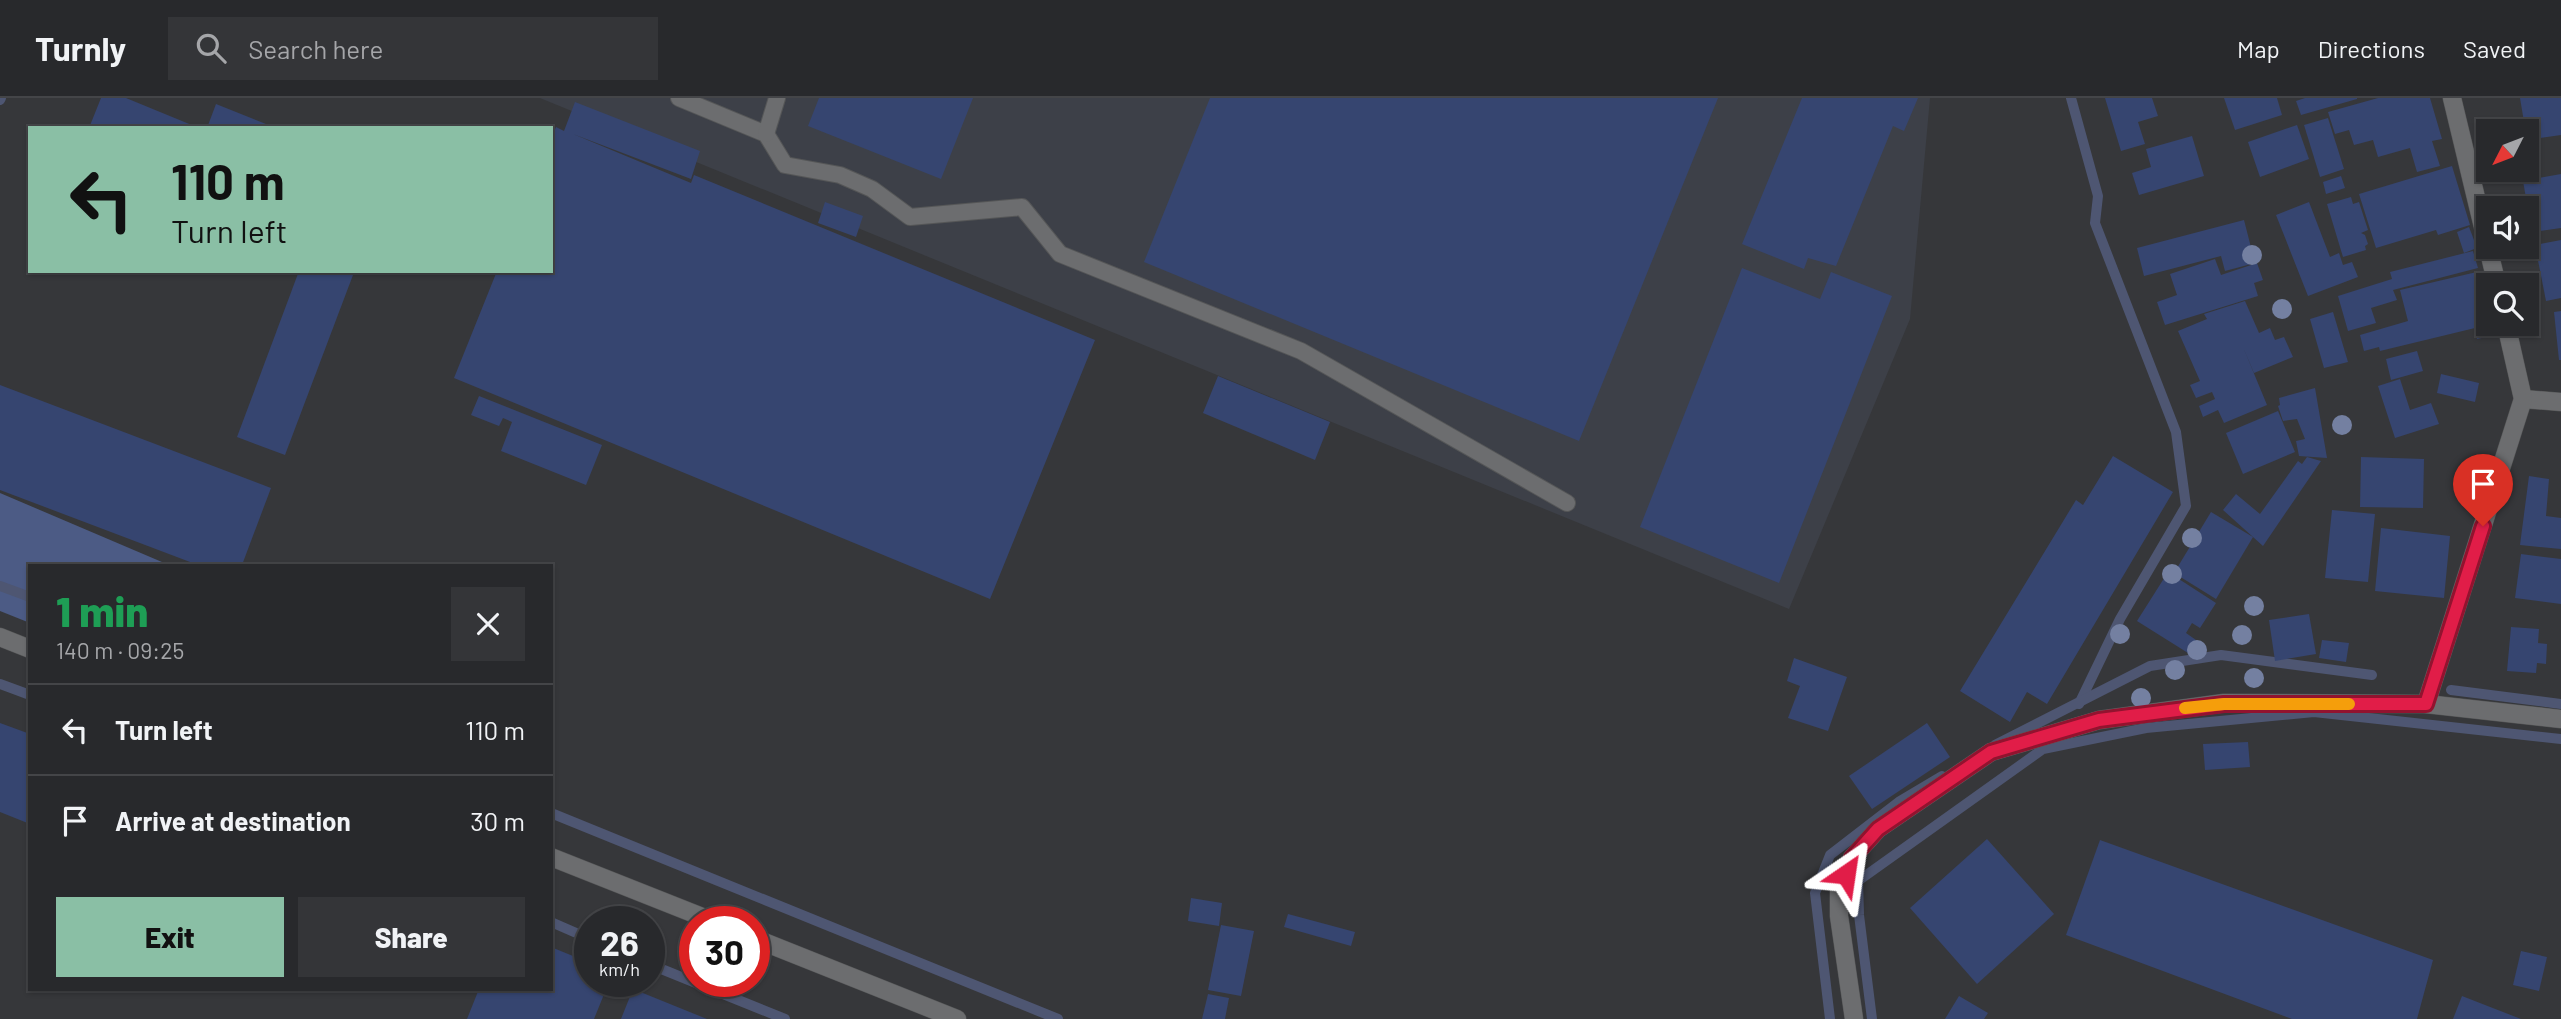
<!DOCTYPE html>
<meta charset="utf-8">
<style>
:root{--surface:#28292c;--page:#343538;--text:#f1f3f6;--muted:#a5a6a9;--line:#444548;--accent:#8abfa5}
body{margin:0;font-family:Barlow,sans-serif;background:var(--page);color:var(--text);height:100vh;display:flex;flex-direction:column;font-size:26px;white-space:nowrap}
*{box-sizing:border-box;margin:0}
p{font-size:23px;color:var(--muted)}
.icon{flex:none;width:38px;height:38px;fill:none;stroke:currentColor;stroke-width:2;stroke-linecap:round;stroke-linejoin:round}
.map{position:relative;flex:1;overflow:hidden}
.details{position:absolute;left:28px;top:466px;width:525px;height:427px;display:flex;flex-direction:column;background:var(--surface);border-radius:0px;box-shadow:0 2px 5px #0004,0 0 0 2px var(--line)}
.details>*{flex:none}
.guide{position:absolute;left:28px;top:28px;width:525px;height:147px;border-radius:0px;box-shadow:0 2px 5px #0004,0 0 0 2px var(--line);background:#8abfa5;color:#111;overflow:hidden}
.needle{width:46px;rotate:228deg}
.tools{position:absolute;left:2476px;top:21px;display:grid;gap:14px}
.tools a{display:grid;place-items:center;width:63px;height:63px;border-radius:0px;background:var(--surface);box-shadow:0 2px 5px #0004,0 0 0 2px var(--line);font-size:35px}
.speed{position:absolute;left:574px;top:808px;display:flex;gap:14px;font-size:35px;font-weight:700;text-align:center}
.speed>*{display:grid;place-content:center;width:91px;height:91px;border-radius:50%;background:var(--surface);box-shadow:0 2px 5px #0004,0 0 0 2px var(--line);line-height:1}
.speed small{font-size:18px;font-weight:400}
.speed .limit{border:10px solid #d22;background:#fff;color:#111}
.pin{position:absolute;display:grid;place-items:center;width:60px;height:60px;color:#fff;margin:-72px -30px;border-radius:50% 50% 50% 0;rotate:-45deg;box-shadow:0 0 7px #0007}
.pin .icon{rotate:45deg}
.me{position:absolute;width:77px;margin:-38px;rotate:32deg;stroke-linejoin:round;filter:drop-shadow(0 0 5px #0008)}
.turn{display:flex;align-items:center;gap:24px;height:147px;padding:0 28px;font-size:32px}
.turn .icon{width:91px;height:91px;stroke-width:2.5}
.turn b{display:block;font-size:49px;line-height:60px}
.round{display:grid;place-items:center;flex:none;width:74px;height:74px;border-radius:0px;background:var(--page)}
.summary{display:flex;align-items:center;justify-content:space-between;height:119px;padding:0 28px}
h1{font-size:42px;font-weight:800;line-height:52px;color:#1e9e55}
.primary-button{display:flex;gap:14px;margin-top:auto;padding:14px 28px}
.primary-button a{flex:1;height:80px;border-radius:0px;background:var(--accent);color:#111;font-size:28px;font-weight:800;line-height:80px;text-align:center}
.primary-button a+a{background:var(--page);color:var(--text)}
ul{padding:0;list-style:none}
li{display:flex;align-items:center;gap:21px;height:91px;padding:0 28px;border-top:2px solid var(--line)}
li div{flex:1}
li b{display:block;font-size:26px}
li em{font-style:normal}
header{display:flex;align-items:center;gap:42px;box-sizing:border-box;height:98px;padding:0 35px;background:var(--surface);border-bottom:2px solid var(--line)}
header strong{font-size:33px}
nav{display:flex;gap:38px;margin-inline-start:auto;font-size:24px}
.search{width:490px;height:63px;background:var(--page);display:flex;align-items:center;gap:18px;box-sizing:border-box;padding:0 24px;border-radius:0px;color:var(--muted);font-size:26px}
.map>svg:first-child{display:block}
.built{fill:#3d4048}
.green{fill:#4c5b85}
.lines{fill:none;stroke-linecap:round;stroke-linejoin:round}
.stream{stroke:#4e5672;stroke-width:10}
.building{fill:#364570}
.service-casing{stroke:#555657;stroke-width:18}
.minor-casing{stroke:#555657;stroke-width:19}
.service{stroke:#6c6d6f;stroke-width:16}
.minor{stroke:#6c6d6f;stroke-width:18}
.tree{fill:#7480a1}
.route-casing{stroke:#92132f;stroke-width:18}
.route{stroke:#e11d48;stroke-width:12}
.slow{stroke:#f59e0b;stroke-width:12}
</style>
<header>
<strong>Turnly</strong>
<div class="search"><svg class="icon" aria-label="search" viewBox="0 0 24 24"><circle cx="10" cy="10" r="6"/><path d="M15 15l6 6"/></svg>Search here</div>
<nav><a>Map</a><a>Directions</a><a>Saved</a></nav>
</header>
<div class="map">
<svg width="2561" height="921" viewBox="0 0 2561 921">
<rect width="100%" height="100%" fill="#36373a"/>
<polygon class="built" points="540,0 1930,0 1910,221 1789,511"/>
<polygon class="green" points="0,395 169,467 30,467 30,525 0,513"/>
<g class="lines">
<g class="stream">
<polyline points="2071,0 2098,98 2095,125 2176,334 2186,408 2120,521 2079,606"/>
<polyline points="0,2 1,0"/>
<polyline points="0,488 30,499"/>
<polyline points="0,586 30,597"/>
<polyline points="2451,592 2561,606"/>
<polyline points="1995,647 2150,568 2221,557 2372,577"/>
<polyline points="551,715 1058,921"/>
<polyline points="551,824 590,841"/>
<polyline points="649,866 785,921"/>
<polyline points="1830,921 1815,795 1830,757 1900,703 1942,678"/>
<polyline points="1872,921 1859,817 1858,783 2043,651 2146,630 2314,614 2561,641"/>
</g>
</g>
<g class="building">
<polygon points="101,0 126,0 199,30 89,30"/>
<polygon points="819,0 973,0 941,81 808,28"/>
<polygon points="1210,0 1718,0 1579,343 1144,164"/>
<polygon points="1802,0 1918,0 1904,33 1893,28 1836,168 1808,160 1804,171 1742,146"/>
<polygon points="2105,0 2152,0 2158,18 2138,24 2145,46 2121,53"/>
<polygon points="2224,0 2277,0 2282,17 2235,32"/>
<polygon points="2305,0 2357,0 2357,1 2301,17 2296,3"/>
<polygon points="2378,0 2430,0 2442,41 2432,43 2440,68 2417,74 2410,50 2378,59 2373,42 2354,47 2349,32 2335,36 2328,14"/>
<polygon points="2520,0 2561,0 2561,37 2527,42"/>
<polygon points="575,4 700,53 691,81 573,36 691,85 694,77 1095,242 990,501 454,280 497,173 551,173 551,41 556,29 564,33"/>
<polygon points="216,6 276,30 207,30"/>
<polygon points="2328,20 2344,71 2320,79 2304,27"/>
<polygon points="2297,27 2309,61 2260,79 2248,44"/>
<polygon points="2192,38 2204,78 2139,97 2132,75 2151,69 2146,51"/>
<polygon points="2452,68 2470,127 2438,137 2436,132 2376,150 2359,96"/>
<polygon points="2561,76 2561,130 2532,134 2523,83"/>
<polygon points="2341,78 2345,90 2326,96 2323,84"/>
<polygon points="2351,99 2353,106 2359,104 2368,132 2361,135 2365,137 2368,146 2365,148 2366,152 2343,159 2327,106"/>
<polygon points="825,104 863,118 856,139 818,125"/>
<polygon points="2309,104 2330,159 2339,155 2343,167 2352,164 2358,179 2308,198 2276,117"/>
<polygon points="2244,122 2255,165 2225,173 2221,158 2144,178 2137,150"/>
<polygon points="2469,129 2477,150 2464,155 2457,134"/>
<polygon points="2561,142 2561,200 2546,203 2535,147"/>
<polygon points="2473,153 2478,170 2393,192 2397,202 2371,210 2376,225 2348,233 2338,198 2392,181 2390,174"/>
<polygon points="2215,161 2221,177 2257,165 2263,182 2254,185 2258,198 2165,227 2157,204 2177,197 2170,176"/>
<polygon points="1742,170 1820,201 1831,174 1892,198 1779,485 1640,429"/>
<polygon points="299,173 342,173 353,177 285,357 237,339"/>
<polygon points="2481,173 2488,204 2488,226 2494,226 2496,237 2477,241 2475,230 2380,253 2379,249 2364,253 2360,237 2408,223 2400,192"/>
<polygon points="2245,203 2259,235 2270,230 2275,242 2284,239 2293,259 2254,275 2243,249 2267,307 2224,325 2218,312 2203,319 2199,308 2215,301 2212,294 2196,300 2190,287 2200,283 2178,233 2207,221 2204,216"/>
<polygon points="2561,213 2561,262 2559,262 2554,214"/>
<polygon points="2333,214 2348,264 2324,270 2310,221"/>
<polygon points="2417,253 2423,273 2391,282 2386,261"/>
<polygon points="2441,276 2479,285 2475,304 2437,295"/>
<polygon points="1218,278 1330,324 1315,362 1203,315"/>
<polygon points="2400,281 2410,312 2431,305 2439,326 2395,340 2378,288"/>
<polygon points="0,287 271,390 242,467 198,467 0,392"/>
<polygon points="2315,290 2327,360 2299,358 2296,343 2305,341 2297,321 2283,323 2278,308 2280,307 2279,300"/>
<polygon points="479,298 602,347 586,387 501,353 512,324 503,320 499,328 471,317"/>
<polygon points="2278,313 2295,354 2243,376 2226,335"/>
<polygon points="2113,358 2173,394 2047,606 2027,594 2010,624 1960,593 2076,402 2083,407"/>
<polygon points="2307,359 2321,363 2263,448 2223,412 2236,396 2260,416 2298,363 2302,366"/>
<polygon points="2361,359 2424,361 2423,410 2360,409"/>
<polygon points="2529,378 2549,381 2546,418 2561,420 2561,451 2520,447"/>
<polygon points="2332,412 2375,416 2368,484 2325,480"/>
<polygon points="2211,414 2253,439 2216,501 2174,475"/>
<polygon points="2381,430 2450,438 2444,500 2375,493"/>
<polygon points="2521,456 2561,461 2561,506 2515,500"/>
<polygon points="2168,474 2216,505 2200,530 2192,525 2186,535 2196,542 2188,555 2137,523"/>
<polygon points="2309,516 2316,556 2275,563 2269,522"/>
<polygon points="2511,529 2539,531 2538,545 2547,546 2546,566 2537,565 2536,575 2507,573"/>
<polygon points="2322,542 2349,545 2346,564 2319,560"/>
<polygon points="1794,560 1847,579 1828,633 1788,620 1800,588 1787,583"/>
<polygon points="0,625 30,636 30,726 0,714"/>
<polygon points="1927,625 1950,659 1872,711 1849,678"/>
<polygon points="2248,644 2250,669 2205,672 2203,646"/>
<polygon points="1987,741 2054,816 1977,886 1910,810"/>
<polygon points="2100,742 2433,862 2417,921 2292,921 2066,837"/>
<polygon points="1191,800 1222,805 1219,828 1188,823"/>
<polygon points="1288,816 1355,834 1351,848 1284,829"/>
<polygon points="1221,827 1254,833 1241,898 1208,892"/>
<polygon points="551,849 590,865 590,884 609,884 594,921 467,921 479,891 551,891"/>
<polygon points="2521,853 2547,859 2539,893 2513,887"/>
<polygon points="633,891 707,921 621,921"/>
<polygon points="1208,896 1229,900 1225,921 1202,921"/>
<polygon points="1959,898 1988,915 1984,921 1945,921"/>
<polygon points="2462,898 2521,921 2453,921"/>
</g>
<g class="lines">
<g class="service-casing">
<g id="service">
<polyline points="679,0 766,36 785,67 840,77 872,91 910,119 1022,109 1060,156 1301,253 1567,405"/>
<polyline points="766,36 777,0"/>
</g>
</g>
<g class="minor-casing">
<g id="minor">
<polyline points="2452,0 2497,187"/>
<polyline points="2523,301 2561,304"/>
<polyline points="0,539 30,551"/>
<polyline points="2426,606 2523,301 2506,226"/>
<polyline points="551,759 715,824"/>
<polyline points="754,840 957,921"/>
<polyline points="1854,921 1839,818 1839,792 1852,760 1878,731 1991,654 2099,622 2224,605 2426,606 2561,621"/>
</g>
</g>
<use href="#service" class="service"/>
<use href="#minor" class="minor"/>
</g>
<g class="tree">
<circle cx="2252" cy="157" r="10"/>
<circle cx="2282" cy="211" r="10"/>
<circle cx="2342" cy="327" r="10"/>
<circle cx="2192" cy="440" r="10"/>
<circle cx="2172" cy="476" r="10"/>
<circle cx="2254" cy="508" r="10"/>
<circle cx="2120" cy="536" r="10"/>
<circle cx="2242" cy="537" r="10"/>
<circle cx="2197" cy="552" r="10"/>
<circle cx="2175" cy="572" r="10"/>
<circle cx="2254" cy="580" r="10"/>
<circle cx="2141" cy="600" r="10"/>
</g>
<g class="lines">
<g class="route-casing">
<polyline id="route" points="1846,776 1852,760 1878,731 1991,654 2099,622 2224,606 2426,606 2483,428"/>
</g>
<use href="#route" class="route"/>
<polyline class="slow" points="2185,610 2224,606 2349,606"/>
</g>
</svg>
<div class="tools">
<a><svg class="needle" viewBox="-14 -14 28 28"><path d="M0-13l5 13h-10z" fill="#e53935"/><path d="M0 13l5-13h-10z" fill="#a5a6a9"/></svg></a>
<a><svg class="icon" aria-label="sound" viewBox="0 0 24 24"><path d="M4 9h4l5-4v14l-5-4H4zM17 9q2 3 0 6"/></svg></a>
<a><svg class="icon" aria-label="search" viewBox="0 0 24 24"><circle cx="10" cy="10" r="6"/><path d="M15 15l6 6"/></svg></a>
</div>
<div class="speed"><div>26<small>km/h</small></div><div class="limit">30</div></div>
<div class="pin" style="left:2483px;top:428px;background:#d93025"><svg class="icon" aria-label="arrive" viewBox="0 0 24 24"><path d="M6 21V4h12l-3 4 3 4H6"/></svg></div>
<svg class="me" style="left:1846px;top:776px" viewBox="-20 -20 40 40"><path d="M0-17L14 15 0 8-14 15z" fill="#e11d48" stroke="#fff" stroke-width="4"/></svg>
<div class="guide">
<div class="turn"><svg class="icon" aria-label="left" viewBox="0 0 24 24"><path d="M17 20v-9H6M10 6l-5 5 5 5"/></svg><div><b>110 m</b>Turn left</div></div>
</div>
<section class="details">
<div class="summary"><div><h1>1 min</h1><p>140 m · 09:25</p></div><a class="round"><svg class="icon" aria-label="close" viewBox="0 0 24 24"><path d="M6 6l12 12M18 6L6 18"/></svg></a></div>
<ul>
<li><svg class="icon" aria-label="left" viewBox="0 0 24 24"><path d="M17 20v-9H6M10 6l-5 5 5 5"/></svg><div><b>Turn left</b></div><em>110 m</em></li>
<li><svg class="icon" aria-label="arrive" viewBox="0 0 24 24"><path d="M6 21V4h12l-3 4 3 4H6"/></svg><div><b>Arrive at destination</b></div><em>30 m</em></li>
</ul>
<div class="primary-button"><a>Exit</a><a>Share</a></div>
</section>
</div>
